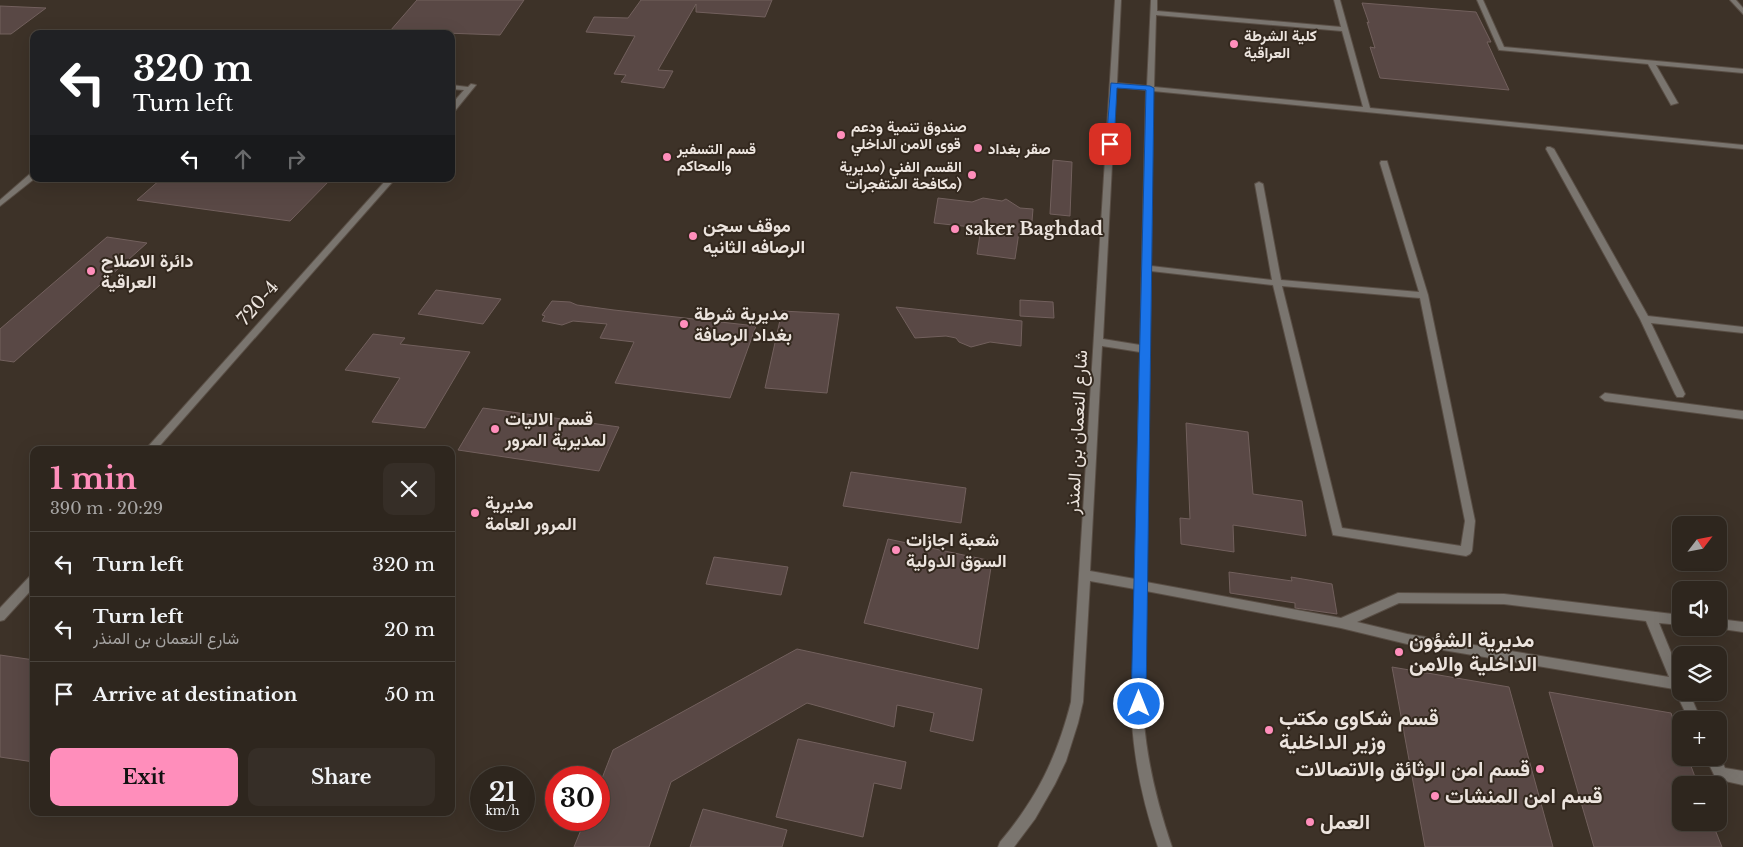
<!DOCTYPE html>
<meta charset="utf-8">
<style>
:root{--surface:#2e261e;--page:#362e27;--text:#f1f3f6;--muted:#a7a5a4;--line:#49433c;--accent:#ff8ebb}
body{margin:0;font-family:"Libre Baskerville",Vazirmatn,serif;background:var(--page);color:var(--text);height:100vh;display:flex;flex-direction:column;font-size:19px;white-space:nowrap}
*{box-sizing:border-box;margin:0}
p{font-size:16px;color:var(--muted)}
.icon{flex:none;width:28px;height:28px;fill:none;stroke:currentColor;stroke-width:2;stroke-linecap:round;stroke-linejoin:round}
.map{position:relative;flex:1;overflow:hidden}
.sheet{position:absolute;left:30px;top:446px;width:425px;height:370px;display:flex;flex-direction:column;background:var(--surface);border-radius:10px;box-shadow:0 5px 20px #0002,0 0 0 1px var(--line)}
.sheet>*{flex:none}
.banner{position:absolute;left:30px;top:30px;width:425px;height:152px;border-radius:10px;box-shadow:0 5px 20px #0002,0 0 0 1px var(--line);background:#202124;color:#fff;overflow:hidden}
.needle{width:32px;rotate:58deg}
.fabs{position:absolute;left:1672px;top:516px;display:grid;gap:10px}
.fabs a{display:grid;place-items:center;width:55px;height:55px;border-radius:10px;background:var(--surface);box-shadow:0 5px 20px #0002,0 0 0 1px var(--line);font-size:25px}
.speed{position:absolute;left:470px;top:766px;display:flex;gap:10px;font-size:25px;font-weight:700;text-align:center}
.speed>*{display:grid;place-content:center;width:65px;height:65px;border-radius:50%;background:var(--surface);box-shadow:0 5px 20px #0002,0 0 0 1px var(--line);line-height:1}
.speed small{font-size:12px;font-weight:400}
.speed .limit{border:8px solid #d22;background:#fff;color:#111}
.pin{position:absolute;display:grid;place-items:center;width:42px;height:42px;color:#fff;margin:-21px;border-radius:10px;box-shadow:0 2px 8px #0006}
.me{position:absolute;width:55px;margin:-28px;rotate:0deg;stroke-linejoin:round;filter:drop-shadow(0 0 4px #0008)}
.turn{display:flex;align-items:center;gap:18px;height:105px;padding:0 20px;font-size:22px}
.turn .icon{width:65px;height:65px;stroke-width:2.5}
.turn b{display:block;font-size:35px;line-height:42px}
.lanes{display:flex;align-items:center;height:48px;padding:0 20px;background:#0003;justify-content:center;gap:25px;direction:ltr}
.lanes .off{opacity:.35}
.round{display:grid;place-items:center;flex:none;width:52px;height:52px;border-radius:10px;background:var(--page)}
.summary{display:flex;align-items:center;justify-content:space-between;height:85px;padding:0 20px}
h1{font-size:30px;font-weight:700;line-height:38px;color:var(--accent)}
.cta{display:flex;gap:10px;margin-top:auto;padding:10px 20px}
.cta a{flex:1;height:58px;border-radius:10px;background:var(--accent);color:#111;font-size:20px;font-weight:700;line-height:58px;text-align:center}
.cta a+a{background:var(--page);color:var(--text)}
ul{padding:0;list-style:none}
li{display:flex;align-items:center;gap:15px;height:65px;padding:0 20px;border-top:1px solid var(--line)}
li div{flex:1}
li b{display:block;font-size:19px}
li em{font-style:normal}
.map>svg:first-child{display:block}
.building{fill:#594845;stroke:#72605d}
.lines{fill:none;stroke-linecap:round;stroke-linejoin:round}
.minor-casing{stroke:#594e45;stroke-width:2}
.minor{fill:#7a756f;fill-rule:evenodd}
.route{fill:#1a73e8;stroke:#114b97}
.poi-dot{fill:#ff8ebb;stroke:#33281e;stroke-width:2}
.labels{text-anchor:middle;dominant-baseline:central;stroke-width:4;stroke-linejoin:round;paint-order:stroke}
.far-poi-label{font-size:15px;font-weight:bold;fill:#ece4de;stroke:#33281e;text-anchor:start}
.poi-label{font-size:18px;font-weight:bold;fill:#ece4de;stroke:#33281e;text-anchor:start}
.street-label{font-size:18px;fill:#ece4de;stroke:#33281e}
.near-poi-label{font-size:21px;font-weight:bold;fill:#ece4de;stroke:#33281e;text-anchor:start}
</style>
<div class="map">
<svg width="1743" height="847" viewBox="0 0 1743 847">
<rect width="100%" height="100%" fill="#3d3228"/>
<g class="building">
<polygon points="417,0 524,0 500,35 390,31"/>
<polygon points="641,0 772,0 765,17 696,12 696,4 658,70 673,71 664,88 621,82 626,75 614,74 635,36 586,32 594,17 628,18"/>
<polygon points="1362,3 1476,12 1491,42 1487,42 1509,90 1380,78 1370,47 1375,48 1367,22 1369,23"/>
<polygon points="0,6 46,8 11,34 0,34"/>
<polygon points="1053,160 1072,162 1070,216 1050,214"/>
<polygon points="161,179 331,179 290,221 137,200"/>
<polygon points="938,198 972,202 983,198 1002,201 1006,199 1020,208 1033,209 1031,233 1019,232 1015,259 977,254 981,228 934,223"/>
<polygon points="107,237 147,243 14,362 0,360 0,329"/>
<polygon points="436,290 501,299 483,324 418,314"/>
<polygon points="1020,300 1053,302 1054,318 1020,316"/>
<polygon points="552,301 570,302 577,305 614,310 756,326 730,398 615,383 634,342 600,338 607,324 573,321 562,325 542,321 545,316 542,315"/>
<polygon points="896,307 1022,321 1021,346 990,342 971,347 959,342 956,338 946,336 915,338"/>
<polygon points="782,311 839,314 827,393 765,388"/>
<polygon points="373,334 405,338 400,344 470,352 425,428 372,422 400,378 345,370"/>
<polygon points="483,408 619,427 599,471 458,450"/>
<polygon points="1186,423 1248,432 1253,494 1302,501 1306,536 1233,525 1234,552 1181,544 1180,518 1190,519"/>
<polygon points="851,472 966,488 961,523 843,506"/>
<polygon points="888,539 992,561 978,649 864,623"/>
<polygon points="714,557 788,567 781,595 706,584"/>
<polygon points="1229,572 1292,581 1291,577 1332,584 1337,614 1295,608 1295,603 1230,593"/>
<polygon points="797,649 982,689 973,741 930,731 934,713 897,705 894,727 807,703 671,782 649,847 574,847 585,820 599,820 599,786 613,750"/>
<polygon points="0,655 34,660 34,762 0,757"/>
<polygon points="1392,667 1509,687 1553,847 1425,847"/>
<polygon points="1549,692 1671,713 1681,741 1681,758 1688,758 1698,785 1681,785 1681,822 1712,822 1722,847 1594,847"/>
<polygon points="798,739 906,762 901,789 874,783 863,837 776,817"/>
<polygon points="703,809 787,830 782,847 690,847"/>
</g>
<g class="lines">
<g class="minor-casing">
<g id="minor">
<path d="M1115,0H1121L1117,83L1147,86L1151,0H1157V11L1341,27L1334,0H1340L1370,108L1743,145V149L1153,91L1151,266L1272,280L1255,184L1259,182L1263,184L1281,280L1419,292L1380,163L1381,161H1387L1428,295L1475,521L1472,551L1470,554L1466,556L1333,535L1273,285L1151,271L1146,582L1341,618L1398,593L1504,594L1681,615V625L1659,623L1681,677V692H1689L1701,720H1689L1674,689L1407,644L1341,628L1146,591L1144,723C1148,766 1158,806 1172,847H1158C1144,806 1135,766 1132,723L1135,589L1090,581L1083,702L1078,723L1066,761L1055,784L1035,819L1014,847H998L1000,842C1037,798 1057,757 1071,702ZM1156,15L1342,31L1363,107L1154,87ZM1116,87L1146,90L1140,345L1103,339ZM1282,286L1420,298L1465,521L1461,546L1342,528ZM1102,346L1140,352L1135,579L1090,571ZM1399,603L1504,604L1646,621L1669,677L1407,634L1357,622Z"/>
<polygon points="1477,0 1483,0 1504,47 1743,69 1743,73 1656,65 1678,103 1671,105 1648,64 1499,50"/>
<polygon points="1730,0 1736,0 1743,8 1743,14"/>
<polygon points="471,84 476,85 454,112 451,112 451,105 464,90 451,89 451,85 468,87"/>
<polygon points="1547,147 1550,147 1554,149 1648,316 1743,327 1743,333 1651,323 1685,394 1683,397 1677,397 1675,394 1640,319 1546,149"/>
<polygon points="31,173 34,173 34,179 0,206 0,200"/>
<polygon points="387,179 395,179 156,450 145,450"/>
<polygon points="1605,393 1743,411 1743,419 1605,401 1600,397"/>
<polygon points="34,574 34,587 4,620 0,621 0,608 30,576"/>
<polygon points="1719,619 1743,622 1743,632 1715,628 1719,628"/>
<polygon points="1719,756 1725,768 1743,771 1743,785 1716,779 1706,758 1719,758"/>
</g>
</g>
<use href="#minor" class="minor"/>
</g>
<polygon class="route" points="1111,83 1150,86 1154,88 1146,704 1144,708 1139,710 1134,708 1131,704 1146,90 1117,88 1114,144 1110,147 1106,144"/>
<g class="poi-dot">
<circle cx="1234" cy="44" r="5"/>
<circle cx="841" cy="135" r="5"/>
<circle cx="978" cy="148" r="5"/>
<circle cx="667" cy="157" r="5"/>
<circle cx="972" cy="175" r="5"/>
<circle cx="955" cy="229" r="5"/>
<circle cx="693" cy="236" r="5"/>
<circle cx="91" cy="271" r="5"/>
<circle cx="684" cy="324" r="5"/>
<circle cx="495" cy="429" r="5"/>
<circle cx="475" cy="513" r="5"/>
<circle cx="896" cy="550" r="5"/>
<circle cx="1399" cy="652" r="5"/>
<circle cx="1269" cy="730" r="5"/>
<circle cx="1540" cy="769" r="5"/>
<circle cx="1435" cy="796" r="5"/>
<circle cx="1310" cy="822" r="5"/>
</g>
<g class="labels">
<g class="far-poi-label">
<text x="1244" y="35">كلية الشرطة<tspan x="1244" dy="17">العراقية</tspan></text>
<text x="851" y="126">صندوق تنمية ودعم<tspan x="851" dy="17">قوى الامن الداخلي</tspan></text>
<text x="677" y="148">قسم التسفير<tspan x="677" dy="17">والمحاكم</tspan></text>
<text x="988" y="148">صقر بغداد</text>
<text x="962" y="166" text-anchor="end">القسم الفني (مديرية<tspan x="962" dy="17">مكافحة المتفجرات)</tspan></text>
</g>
<g class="poi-label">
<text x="703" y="226">موقف سجن<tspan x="703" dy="21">الرصافه الثانيه</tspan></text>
<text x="965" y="229">saker Baghdad</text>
<text x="101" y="261">دائرة الاصلاح<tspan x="101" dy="21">العراقية</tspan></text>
<text x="694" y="314">مديرية شرطة<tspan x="694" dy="21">بغداد الرصافة</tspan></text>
<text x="505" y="419">قسم الاليات<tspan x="505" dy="21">لمديرية المرور</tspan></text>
<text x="485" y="503">مديرية<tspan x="485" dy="21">المرور العامة</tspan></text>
<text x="906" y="540">شعبة اجازات<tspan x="906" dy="21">السوق الدولية</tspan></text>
</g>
<g class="street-label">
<text transform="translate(258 303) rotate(-49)">720-4</text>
<text transform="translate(1077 432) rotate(-87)">شارع النعمان بن المنذر</text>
</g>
<g class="near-poi-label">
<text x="1409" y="640">مديرية الشؤون<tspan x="1409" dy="24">الداخلية والامن</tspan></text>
<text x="1279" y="718">قسم شكاوى مكتب<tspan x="1279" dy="24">وزير الداخلية</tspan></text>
<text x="1530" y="769" text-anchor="end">قسم امن الوثائق والاتصالات</text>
<text x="1445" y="796">قسم امن المنشات</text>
<text x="1320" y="822">العمل</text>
</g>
</g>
</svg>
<div class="fabs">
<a><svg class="needle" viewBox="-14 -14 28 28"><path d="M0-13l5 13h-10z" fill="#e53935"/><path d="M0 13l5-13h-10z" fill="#a7a5a4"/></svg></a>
<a><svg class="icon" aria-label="sound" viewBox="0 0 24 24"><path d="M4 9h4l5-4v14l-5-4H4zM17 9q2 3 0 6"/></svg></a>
<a><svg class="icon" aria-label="layers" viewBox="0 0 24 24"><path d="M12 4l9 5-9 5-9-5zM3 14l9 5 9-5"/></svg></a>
<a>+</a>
<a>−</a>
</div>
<div class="speed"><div>21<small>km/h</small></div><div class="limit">30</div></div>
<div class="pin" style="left:1110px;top:144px;background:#d93025"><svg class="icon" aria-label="arrive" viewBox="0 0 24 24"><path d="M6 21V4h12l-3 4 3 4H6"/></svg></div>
<svg class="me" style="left:1139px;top:704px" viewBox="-20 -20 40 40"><circle r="17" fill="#1a73e8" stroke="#fff" stroke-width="3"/><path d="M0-11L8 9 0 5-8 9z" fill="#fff"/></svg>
<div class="banner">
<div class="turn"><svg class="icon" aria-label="left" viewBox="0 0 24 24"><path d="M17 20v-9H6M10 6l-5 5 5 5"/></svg><div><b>320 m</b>Turn left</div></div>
<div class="lanes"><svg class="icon" aria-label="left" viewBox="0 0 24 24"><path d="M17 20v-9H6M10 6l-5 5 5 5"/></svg><svg class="icon off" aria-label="ahead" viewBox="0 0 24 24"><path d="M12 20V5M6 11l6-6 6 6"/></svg><svg class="icon off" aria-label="right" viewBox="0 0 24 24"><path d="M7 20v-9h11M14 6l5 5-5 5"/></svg></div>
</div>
<section class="sheet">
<div class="summary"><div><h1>1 min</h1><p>390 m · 20:29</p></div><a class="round"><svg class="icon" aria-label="close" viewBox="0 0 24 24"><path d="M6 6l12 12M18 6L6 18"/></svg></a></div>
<ul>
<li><svg class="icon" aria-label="left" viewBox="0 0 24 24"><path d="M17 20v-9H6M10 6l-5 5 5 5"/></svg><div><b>Turn left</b></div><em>320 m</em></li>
<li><svg class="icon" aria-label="left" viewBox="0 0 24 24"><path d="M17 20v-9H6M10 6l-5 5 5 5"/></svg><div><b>Turn left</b><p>شارع النعمان بن المنذر</p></div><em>20 m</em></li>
<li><svg class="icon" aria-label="arrive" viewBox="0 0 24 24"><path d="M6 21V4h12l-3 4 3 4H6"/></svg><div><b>Arrive at destination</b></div><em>50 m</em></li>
</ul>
<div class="cta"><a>Exit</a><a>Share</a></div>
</section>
</div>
